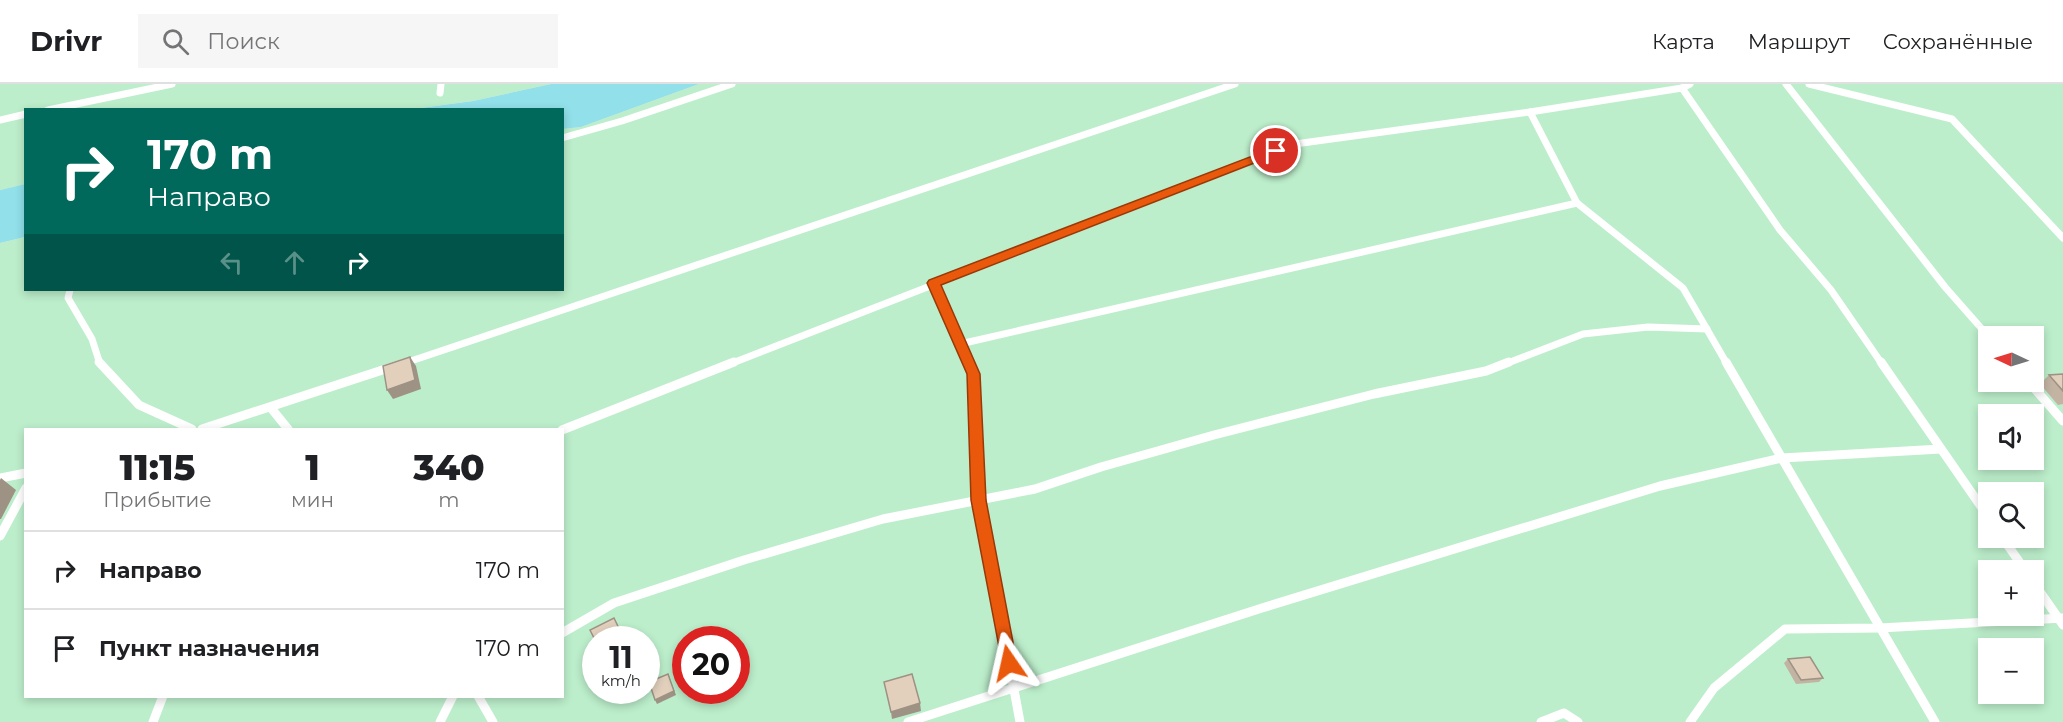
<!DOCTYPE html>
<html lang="ru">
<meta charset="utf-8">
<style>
:root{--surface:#fff;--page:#f6f6f6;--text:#202124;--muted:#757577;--line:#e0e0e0}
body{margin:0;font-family:Montserrat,sans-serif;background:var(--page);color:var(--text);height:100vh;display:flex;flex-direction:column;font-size:22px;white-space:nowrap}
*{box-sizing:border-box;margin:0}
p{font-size:20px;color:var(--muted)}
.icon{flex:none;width:33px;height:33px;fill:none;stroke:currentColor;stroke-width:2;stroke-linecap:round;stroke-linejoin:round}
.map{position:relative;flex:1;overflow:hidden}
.side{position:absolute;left:24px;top:344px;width:540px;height:270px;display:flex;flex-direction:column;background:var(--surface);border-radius:0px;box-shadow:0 3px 9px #0003}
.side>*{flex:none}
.banner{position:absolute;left:24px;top:24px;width:540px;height:183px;border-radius:0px;box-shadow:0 3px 9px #0003;background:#00695c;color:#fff;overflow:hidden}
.needle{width:39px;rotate:274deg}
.controls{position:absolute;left:1978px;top:242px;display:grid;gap:12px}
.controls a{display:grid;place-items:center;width:66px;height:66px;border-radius:0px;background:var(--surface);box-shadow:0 3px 9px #0003;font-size:30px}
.speed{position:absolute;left:582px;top:542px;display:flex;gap:12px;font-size:30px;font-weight:700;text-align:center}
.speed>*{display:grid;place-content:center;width:78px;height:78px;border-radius:50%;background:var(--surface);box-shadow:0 3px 9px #0003;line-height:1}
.speed small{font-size:15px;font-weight:400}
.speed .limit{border:9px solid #d22;background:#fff;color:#111}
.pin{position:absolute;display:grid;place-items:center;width:51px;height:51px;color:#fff;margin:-26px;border:3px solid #fff;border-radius:50%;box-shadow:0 2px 6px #0007}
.me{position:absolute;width:66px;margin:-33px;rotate:349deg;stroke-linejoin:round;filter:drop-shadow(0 0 4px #0008)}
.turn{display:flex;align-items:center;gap:21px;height:126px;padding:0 24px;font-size:27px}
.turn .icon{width:78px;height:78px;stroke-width:2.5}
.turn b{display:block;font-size:42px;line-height:51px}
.lanes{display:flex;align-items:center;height:57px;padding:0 24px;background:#0003;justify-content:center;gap:30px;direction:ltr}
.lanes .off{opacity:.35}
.eta{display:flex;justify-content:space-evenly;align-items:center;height:102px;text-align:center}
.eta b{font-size:36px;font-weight:800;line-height:42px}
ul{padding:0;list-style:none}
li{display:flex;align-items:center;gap:18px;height:78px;padding:0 24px;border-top:2px solid var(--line)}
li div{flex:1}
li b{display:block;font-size:22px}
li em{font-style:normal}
header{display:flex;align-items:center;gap:36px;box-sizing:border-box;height:84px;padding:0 30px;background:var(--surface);border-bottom:2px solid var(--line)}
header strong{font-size:28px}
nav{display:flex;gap:33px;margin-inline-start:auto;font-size:21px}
.search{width:420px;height:54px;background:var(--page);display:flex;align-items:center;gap:15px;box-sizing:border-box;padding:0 21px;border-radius:0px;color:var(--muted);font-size:22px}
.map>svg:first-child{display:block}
.green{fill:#bceecb;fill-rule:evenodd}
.water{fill:#92e0ea}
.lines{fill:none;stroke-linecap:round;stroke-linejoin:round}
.service-far1{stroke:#fff;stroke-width:7}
.service{stroke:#fff;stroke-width:9}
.wall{fill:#c2b3a3}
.shaded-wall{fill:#9e9284}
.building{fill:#e2d0bd;stroke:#9e9284;stroke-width:1.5}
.route{fill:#ea580c;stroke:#983908;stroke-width:1.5}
</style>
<header>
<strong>Drivr</strong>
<div class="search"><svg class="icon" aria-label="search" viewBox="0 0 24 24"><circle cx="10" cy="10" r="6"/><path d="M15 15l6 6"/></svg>Поиск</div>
<nav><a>Карта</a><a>Маршрут</a><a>Сохранённые</a></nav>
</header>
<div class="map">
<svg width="2063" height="638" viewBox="0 0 2063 638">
<rect width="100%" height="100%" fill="#ffeddf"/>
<g class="green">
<polygon points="0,0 551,0 473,17 413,25 26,26 25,100 0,106"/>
<path d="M699,0H2063V638H0V159L25,153L26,206H562L563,45L581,43ZM1989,252H2034V297H1989ZM1989,330H2034V375H1989ZM26,345H562V612H26ZM1989,408H2034V453H1989ZM1989,486H2034V531H1989ZM596,555H646V606H596ZM686,555H736V606H686ZM1989,564H2034V609H1989Z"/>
</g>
<g class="water">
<polygon points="551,0 699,0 581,43 563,45 562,26 413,25 473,17"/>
<polygon points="25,100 25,153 0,159 0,106"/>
</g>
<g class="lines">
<g class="service-far1">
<polyline points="1690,0 1682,4 1780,146 1831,206 1882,280"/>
<polyline points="1786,0 1945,203 1989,253"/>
<polyline points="1809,0 1952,35 2063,154"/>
<polyline points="440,9 441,0"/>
<polyline points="48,26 172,0"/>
<polyline points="1530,28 1577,119 1683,204 1727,280"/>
<polyline points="0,36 26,30"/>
<polyline points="562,54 622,37 732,0"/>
<polyline points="934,199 969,280"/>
<polyline points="70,206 68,214 92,255 100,280"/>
<polyline points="960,260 1577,119"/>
<polyline points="402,280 1235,0"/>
<polyline points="730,280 1295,60 1530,28 1682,4"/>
<polyline points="1505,280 1583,250 1648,243 1707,245"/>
</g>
<g class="service">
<polyline points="99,278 139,321 192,345"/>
<polyline points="968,278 973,290 979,416 1020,638"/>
<polyline points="1726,278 1935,638"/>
<polyline points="1881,278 1989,434"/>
<polyline points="2028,297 2063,337"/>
<polyline points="271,324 288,345"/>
<polyline points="202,345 407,278"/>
<polyline points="562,346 734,278"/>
<polyline points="0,394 26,389"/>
<polyline points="0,452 26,404"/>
<polyline points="2002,453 2025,486"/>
<polyline points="2034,499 2063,541"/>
<polyline points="562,549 614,519 744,476 883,435 1035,405 1101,383 1214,351 1374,310 1486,287 1509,278"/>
<polyline points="478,612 493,638"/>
<polyline points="153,638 163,612"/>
<polyline points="440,638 453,612"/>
<polyline points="908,638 1262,524 1660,402 1782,374 1941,365"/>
<polyline points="1541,638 1564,629 1578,638"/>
<polyline points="1690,638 1714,604 1785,545 1880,544 2063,534"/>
</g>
</g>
<g class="wall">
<polygon points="2063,290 2063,320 2058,321 2040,300 2049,291"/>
<polygon points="1788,575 1823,594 1819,598 1796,600 1784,579"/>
</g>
<g class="shaded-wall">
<polygon points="410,273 416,282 421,305 393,315 387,306"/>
<polygon points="1,394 16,406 1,435 0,435 0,396"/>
<polygon points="668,590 676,611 657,620 655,616"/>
<polygon points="920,619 921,627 892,635 891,628"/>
</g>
<g class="building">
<polygon points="410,273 415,296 387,306 383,282"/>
<polygon points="2063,290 2063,307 2049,291"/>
<polygon points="614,534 624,555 596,555 596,558 590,546"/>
<polygon points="1810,573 1823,594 1801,596 1788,575"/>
<polygon points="668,590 674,607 655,616 649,598"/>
<polygon points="912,590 920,619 891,628 884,598"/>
</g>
<polygon class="route" points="1276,63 1280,64 1280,69 941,201 980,290 986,416 1017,579 1015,584 1009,586 1003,584 971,416 967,290 927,199 929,196"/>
</svg>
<div class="controls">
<a><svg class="needle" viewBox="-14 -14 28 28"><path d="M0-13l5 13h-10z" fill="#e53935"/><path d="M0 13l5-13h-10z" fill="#757577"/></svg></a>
<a><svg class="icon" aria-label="sound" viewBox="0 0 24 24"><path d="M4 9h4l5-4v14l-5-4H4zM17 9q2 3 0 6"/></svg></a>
<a><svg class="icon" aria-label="search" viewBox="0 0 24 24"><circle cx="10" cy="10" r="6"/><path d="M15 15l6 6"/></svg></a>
<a>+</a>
<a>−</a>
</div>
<div class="speed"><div>11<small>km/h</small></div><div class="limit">20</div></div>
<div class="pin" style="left:1276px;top:67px;background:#d93025"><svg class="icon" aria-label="arrive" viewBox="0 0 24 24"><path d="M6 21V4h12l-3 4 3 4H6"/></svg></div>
<svg class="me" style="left:1009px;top:579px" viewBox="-20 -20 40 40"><path d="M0-17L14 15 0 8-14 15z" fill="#ea580c" stroke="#fff" stroke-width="4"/></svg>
<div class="banner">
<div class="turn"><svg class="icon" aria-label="right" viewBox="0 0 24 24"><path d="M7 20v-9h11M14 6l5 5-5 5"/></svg><div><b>170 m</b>Направо</div></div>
<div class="lanes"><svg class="icon off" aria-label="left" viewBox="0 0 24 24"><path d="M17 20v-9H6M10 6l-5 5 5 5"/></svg><svg class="icon off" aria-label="ahead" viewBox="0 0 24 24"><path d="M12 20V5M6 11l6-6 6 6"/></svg><svg class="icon" aria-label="right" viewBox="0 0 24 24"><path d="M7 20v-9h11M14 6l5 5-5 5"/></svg></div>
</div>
<section class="side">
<div class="eta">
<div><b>11:15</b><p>Прибытие</p></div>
<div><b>1</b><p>мин</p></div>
<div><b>340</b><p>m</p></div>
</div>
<ul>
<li><svg class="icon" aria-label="right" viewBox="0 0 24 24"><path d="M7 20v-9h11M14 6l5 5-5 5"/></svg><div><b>Направо</b></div><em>170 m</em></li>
<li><svg class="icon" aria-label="arrive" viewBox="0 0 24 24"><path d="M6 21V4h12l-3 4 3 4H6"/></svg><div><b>Пункт назначения</b></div><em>170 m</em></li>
</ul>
</section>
</div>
